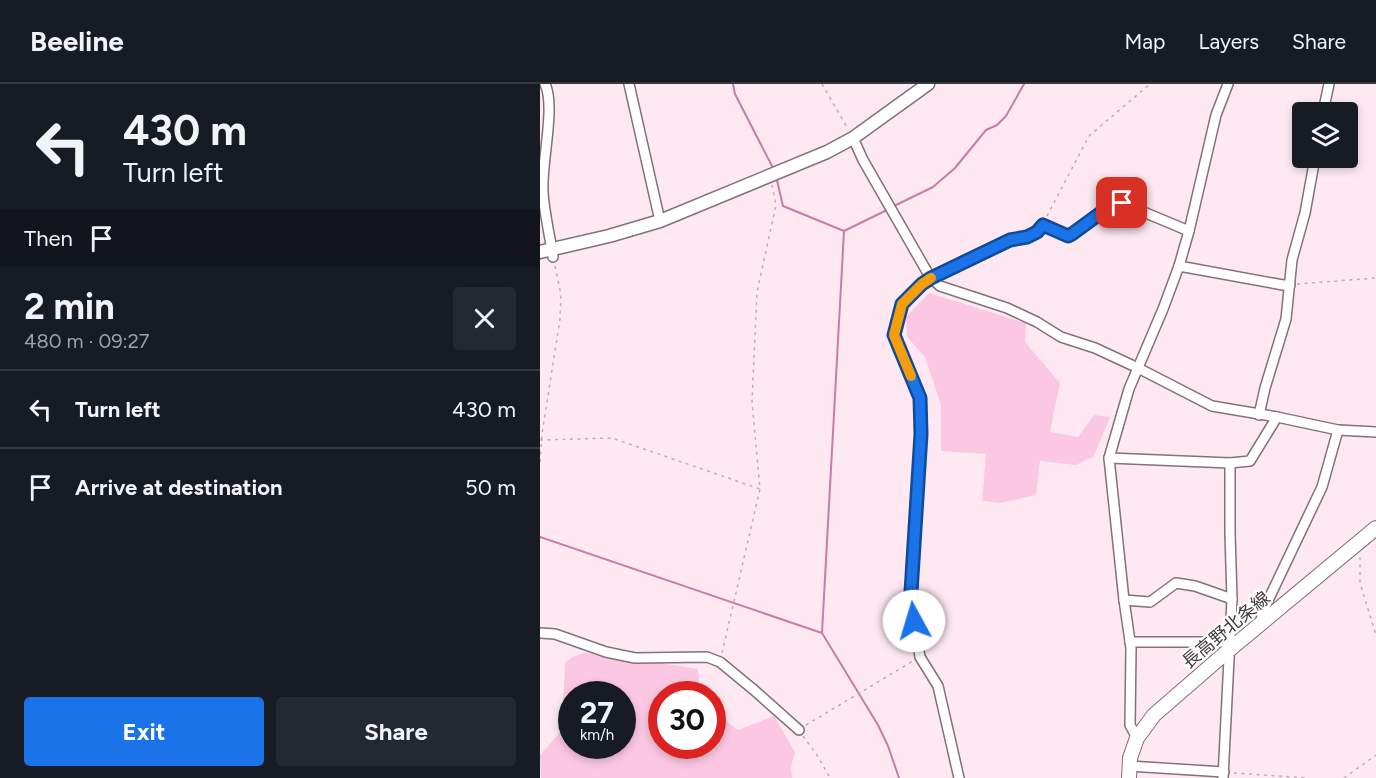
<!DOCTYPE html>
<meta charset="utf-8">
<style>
:root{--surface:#171b24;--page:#242831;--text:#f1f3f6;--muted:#9ea1a6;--line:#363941;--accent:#1a73e8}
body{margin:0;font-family:Figtree,"Noto Sans JP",sans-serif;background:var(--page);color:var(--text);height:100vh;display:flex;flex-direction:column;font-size:22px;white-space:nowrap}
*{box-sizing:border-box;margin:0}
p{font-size:20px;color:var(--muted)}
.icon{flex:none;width:33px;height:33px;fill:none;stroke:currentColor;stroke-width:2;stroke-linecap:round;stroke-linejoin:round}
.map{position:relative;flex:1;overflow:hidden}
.drawer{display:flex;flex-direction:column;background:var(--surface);width:540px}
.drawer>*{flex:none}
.top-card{background:#171b24;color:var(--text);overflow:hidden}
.controls{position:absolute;left:752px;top:18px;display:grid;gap:12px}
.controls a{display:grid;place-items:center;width:66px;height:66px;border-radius:6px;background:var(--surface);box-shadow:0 3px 9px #0003;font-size:30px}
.speed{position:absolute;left:18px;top:597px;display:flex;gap:12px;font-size:30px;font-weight:700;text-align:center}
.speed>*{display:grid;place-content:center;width:78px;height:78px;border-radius:50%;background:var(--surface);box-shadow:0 3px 9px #0003;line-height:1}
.speed small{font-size:15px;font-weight:400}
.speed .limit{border:9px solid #d22;background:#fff;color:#111}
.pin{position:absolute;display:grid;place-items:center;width:51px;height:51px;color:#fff;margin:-26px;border-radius:12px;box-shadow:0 3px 9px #0006}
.me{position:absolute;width:66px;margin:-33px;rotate:354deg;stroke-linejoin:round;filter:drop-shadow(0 0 4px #0008)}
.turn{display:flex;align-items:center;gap:21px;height:126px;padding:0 24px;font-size:27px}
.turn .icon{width:78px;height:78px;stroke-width:2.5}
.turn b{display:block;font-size:42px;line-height:51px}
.then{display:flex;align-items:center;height:57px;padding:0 24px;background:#0003;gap:12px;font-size:22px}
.round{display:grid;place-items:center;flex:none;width:63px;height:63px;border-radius:6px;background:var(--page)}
.summary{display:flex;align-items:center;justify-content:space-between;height:102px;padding:0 24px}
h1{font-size:36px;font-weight:700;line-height:45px}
.cta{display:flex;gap:12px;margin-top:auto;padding:12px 24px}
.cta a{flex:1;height:69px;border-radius:6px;background:var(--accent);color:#fff;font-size:24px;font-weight:700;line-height:69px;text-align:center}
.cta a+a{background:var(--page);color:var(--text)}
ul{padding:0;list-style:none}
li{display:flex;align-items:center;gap:18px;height:78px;padding:0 24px;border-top:2px solid var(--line)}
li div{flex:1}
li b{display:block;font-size:22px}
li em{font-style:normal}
header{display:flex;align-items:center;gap:36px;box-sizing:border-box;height:84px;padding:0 30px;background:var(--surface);border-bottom:2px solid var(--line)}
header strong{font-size:28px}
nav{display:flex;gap:33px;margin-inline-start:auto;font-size:21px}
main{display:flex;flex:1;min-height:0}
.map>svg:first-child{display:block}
.green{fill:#fcc7e2;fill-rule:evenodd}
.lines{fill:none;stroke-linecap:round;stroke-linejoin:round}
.stream{stroke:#ca7ba6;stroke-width:2}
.minor-casing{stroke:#83707a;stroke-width:12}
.tertiary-casing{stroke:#83707a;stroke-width:15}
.secondary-casing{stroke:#83707a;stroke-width:16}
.path{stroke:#bcacb4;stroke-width:1.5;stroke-dasharray:3 4.5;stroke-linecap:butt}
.minor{stroke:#fff;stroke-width:9}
.tertiary{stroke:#fff;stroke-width:12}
.secondary{stroke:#fff;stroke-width:14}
.route-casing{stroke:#114b97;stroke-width:15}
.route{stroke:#1a73e8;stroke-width:10}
.slow{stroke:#f59e0b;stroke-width:10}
.labels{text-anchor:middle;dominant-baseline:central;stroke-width:4.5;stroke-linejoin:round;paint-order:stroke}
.street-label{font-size:18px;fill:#41393d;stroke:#fff}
</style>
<header>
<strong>Beeline</strong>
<nav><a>Map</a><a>Layers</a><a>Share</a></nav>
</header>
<main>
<section class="drawer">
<div class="top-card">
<div class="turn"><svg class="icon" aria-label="left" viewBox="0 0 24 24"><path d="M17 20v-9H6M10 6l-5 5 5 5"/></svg><div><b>430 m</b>Turn left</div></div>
<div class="then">Then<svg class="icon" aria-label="arrive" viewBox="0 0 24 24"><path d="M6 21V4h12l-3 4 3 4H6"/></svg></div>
</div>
<div class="summary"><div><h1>2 min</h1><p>480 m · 09:27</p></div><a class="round"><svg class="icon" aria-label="close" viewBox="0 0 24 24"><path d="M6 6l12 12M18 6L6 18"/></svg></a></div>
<ul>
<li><svg class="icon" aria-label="left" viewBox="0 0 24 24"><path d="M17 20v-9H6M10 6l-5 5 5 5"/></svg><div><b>Turn left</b></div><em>430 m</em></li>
<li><svg class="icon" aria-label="arrive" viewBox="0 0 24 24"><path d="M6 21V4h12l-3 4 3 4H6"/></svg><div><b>Arrive at destination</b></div><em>50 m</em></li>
</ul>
<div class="cta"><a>Exit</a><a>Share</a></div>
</section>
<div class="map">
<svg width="836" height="694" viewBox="0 0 836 694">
<rect width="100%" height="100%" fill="#fee9f3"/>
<g class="green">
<polygon points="389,209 486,239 485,258 520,299 510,348 538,353 554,331 570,333 554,372 536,381 500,377 496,411 460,419 442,417 446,370 401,367 401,321 385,273 367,253 366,233"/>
<path d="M45,569L64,570L158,585L160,610H122V662H172L173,628L198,646L234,632L255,668L251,683L252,694H1L0,671L22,646L25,579L34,572ZM32,610H82V662H32Z"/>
</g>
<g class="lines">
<g class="stream">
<polyline points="193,0 195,10 233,84"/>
<polyline points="236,92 243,122 304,147"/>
<polyline points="354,122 393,103 415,84 446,46 457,41 466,32 484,0"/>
<polyline points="0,453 282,549 338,641 348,662 359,694"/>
<polyline points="282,549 304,147 349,125"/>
</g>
<g class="minor-casing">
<g id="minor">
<path d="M5,0C16,23 1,79 3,108C4,128 10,152 13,173"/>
<polyline points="89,0 120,137"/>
<polyline points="783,28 789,0"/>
<polyline points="313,54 323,76 386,186 391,194 400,202 467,224 497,238 521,253 555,264 598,284 672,322 737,333 798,346 836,348"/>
<polyline points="639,182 743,201 750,201"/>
<polyline points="719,331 725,304 746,235 752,176 765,129 775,74"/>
<polyline points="569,374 690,379 710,377 737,333"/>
<polyline points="584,516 610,518 636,499 655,502 692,515"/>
<polyline points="720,539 724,525 782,403 798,346"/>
<polyline points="0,549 15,550 66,568 95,574 167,573 180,578 214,606 259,646"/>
<polyline points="590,558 690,558"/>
<polyline points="597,654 590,641 591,564 584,516 569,374 589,305 623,225 639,182 649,147 676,31 688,0"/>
<polyline points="589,682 684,688"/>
<polyline points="419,694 398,602 380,573 374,537 371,508 381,350 380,314 354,251 362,220 382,200 391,194 433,173 470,156 487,153 497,148 503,141 528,151 532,150 573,120 582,119 649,147"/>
<polyline points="683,694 692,515 690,449 690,379"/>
</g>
</g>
<g class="tertiary-casing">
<polyline id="tertiary" points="0,168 69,152 120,137 287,68 313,54 388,0"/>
</g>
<g class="secondary-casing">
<polyline id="secondary" points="589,694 590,674 597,654 614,631 689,566 836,444"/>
</g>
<g class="path">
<polyline points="282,0 308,45"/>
<polyline points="507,132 549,52 610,0"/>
<polyline points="757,200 836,194"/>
<polyline points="0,356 72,354 220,405"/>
<polyline points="0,378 2,350 20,235 21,211 15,182"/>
<polyline points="820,473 820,499 836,551"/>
<polyline points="182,569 220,405 212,318 217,208 236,121 232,101"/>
<polyline points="266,641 373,577"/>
<polyline points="263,652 277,671 290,694"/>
<polyline points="694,689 769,694"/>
<polyline points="804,694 836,671"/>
</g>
<use href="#minor" class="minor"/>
<use href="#tertiary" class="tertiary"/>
<use href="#secondary" class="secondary"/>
</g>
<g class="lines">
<g class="route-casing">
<polyline id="route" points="374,537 371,508 381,350 380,314 354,251 362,220 382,200 391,194 470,156 487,153 497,148 503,141 528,152 532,150 573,120 582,119"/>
</g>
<use href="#route" class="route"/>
<polyline class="slow" points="371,292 354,251 362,220 382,200 391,194"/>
</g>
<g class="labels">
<g class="street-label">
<text transform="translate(686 546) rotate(-40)">長高野北条線</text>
</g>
</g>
</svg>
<div class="controls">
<a><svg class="icon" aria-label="layers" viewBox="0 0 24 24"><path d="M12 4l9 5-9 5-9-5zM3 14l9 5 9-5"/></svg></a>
</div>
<div class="speed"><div>27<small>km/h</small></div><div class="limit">30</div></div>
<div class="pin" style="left:582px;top:119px;background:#d93025"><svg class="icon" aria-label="arrive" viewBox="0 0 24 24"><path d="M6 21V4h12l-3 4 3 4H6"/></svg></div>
<svg class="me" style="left:374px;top:537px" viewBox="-20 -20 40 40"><circle r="19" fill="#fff"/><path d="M0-13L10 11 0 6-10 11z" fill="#1a73e8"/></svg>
</div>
</main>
